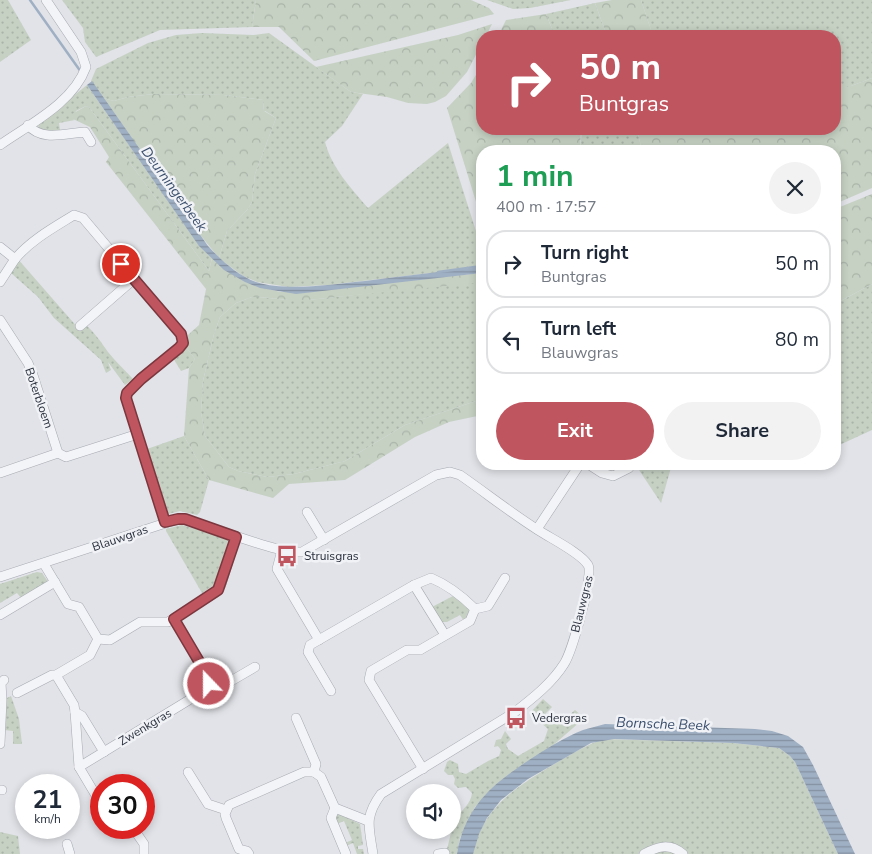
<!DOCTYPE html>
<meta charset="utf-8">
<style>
:root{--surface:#fff;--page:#f2f2f3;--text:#1f2937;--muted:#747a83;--line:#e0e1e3;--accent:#bf555f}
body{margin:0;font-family:"Nunito Sans",sans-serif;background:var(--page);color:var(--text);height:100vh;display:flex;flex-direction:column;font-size:19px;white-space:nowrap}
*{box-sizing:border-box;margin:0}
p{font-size:16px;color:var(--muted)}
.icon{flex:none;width:28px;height:28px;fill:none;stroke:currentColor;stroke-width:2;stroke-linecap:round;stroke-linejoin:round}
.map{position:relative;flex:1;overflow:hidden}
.details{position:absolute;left:476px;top:145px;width:365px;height:325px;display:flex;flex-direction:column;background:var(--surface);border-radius:20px;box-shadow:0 2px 8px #0003}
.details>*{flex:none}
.banner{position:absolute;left:476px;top:30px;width:365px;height:105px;border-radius:20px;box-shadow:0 2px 8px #0003;background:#bf555f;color:#fff;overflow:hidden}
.buttons{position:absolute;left:406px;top:784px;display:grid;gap:10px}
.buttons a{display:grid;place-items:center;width:55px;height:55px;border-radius:50%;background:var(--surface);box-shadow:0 2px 8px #0003;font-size:25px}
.speed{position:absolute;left:15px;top:774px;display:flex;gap:10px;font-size:25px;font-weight:700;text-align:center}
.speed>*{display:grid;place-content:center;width:65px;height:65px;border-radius:50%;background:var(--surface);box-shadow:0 2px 8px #0003;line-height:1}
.speed small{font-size:12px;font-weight:400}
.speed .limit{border:8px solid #d22;background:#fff;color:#111}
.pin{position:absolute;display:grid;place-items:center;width:42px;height:42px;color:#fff;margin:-21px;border:2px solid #fff;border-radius:50%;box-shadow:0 1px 5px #0007}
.me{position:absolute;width:55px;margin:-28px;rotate:338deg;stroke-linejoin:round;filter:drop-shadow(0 0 4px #0008)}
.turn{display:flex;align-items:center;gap:18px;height:105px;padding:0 20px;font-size:22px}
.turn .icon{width:65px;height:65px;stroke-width:2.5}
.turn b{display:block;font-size:35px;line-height:42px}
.round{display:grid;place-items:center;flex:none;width:52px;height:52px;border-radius:26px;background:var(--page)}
.headline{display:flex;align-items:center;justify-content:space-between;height:85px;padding:0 20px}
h1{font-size:30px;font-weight:700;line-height:38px;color:#1e9e55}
.cta{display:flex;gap:10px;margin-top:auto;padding:10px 20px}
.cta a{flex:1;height:58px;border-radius:30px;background:var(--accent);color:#fff;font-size:20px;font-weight:700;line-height:58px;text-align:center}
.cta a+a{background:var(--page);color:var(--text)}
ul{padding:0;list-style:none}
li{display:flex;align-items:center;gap:15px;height:68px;margin:0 10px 8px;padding:0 10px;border:2px solid var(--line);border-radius:20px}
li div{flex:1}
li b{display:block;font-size:19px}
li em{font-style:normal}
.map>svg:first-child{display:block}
.grass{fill:url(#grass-dots)}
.forest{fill:url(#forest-crowns)}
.water{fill:url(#water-rules)}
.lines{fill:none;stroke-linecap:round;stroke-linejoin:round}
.stream{stroke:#a0b0c4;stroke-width:2.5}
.minor-casing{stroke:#a7aab2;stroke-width:10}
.minor{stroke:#f3f4f7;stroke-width:9}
.route-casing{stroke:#7c373e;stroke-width:12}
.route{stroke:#bf555f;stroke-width:9}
.labels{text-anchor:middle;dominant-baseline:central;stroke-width:5;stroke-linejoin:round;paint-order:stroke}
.street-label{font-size:12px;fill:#2b313e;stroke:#f0f2f6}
.poi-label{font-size:12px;fill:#2b313e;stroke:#f0f2f6;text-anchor:start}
.water-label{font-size:14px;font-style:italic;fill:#3a4e6d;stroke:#f0f2f6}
</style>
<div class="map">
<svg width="872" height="854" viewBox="0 0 872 854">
<defs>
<pattern id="grass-dots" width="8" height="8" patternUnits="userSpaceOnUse" patternTransform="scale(1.25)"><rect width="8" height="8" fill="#c6d1c3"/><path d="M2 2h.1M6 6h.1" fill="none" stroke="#aab4a9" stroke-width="1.8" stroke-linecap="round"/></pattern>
<pattern id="forest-crowns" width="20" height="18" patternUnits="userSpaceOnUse" patternTransform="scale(1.25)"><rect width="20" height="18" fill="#c6d1c3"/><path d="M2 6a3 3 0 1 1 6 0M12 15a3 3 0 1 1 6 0" fill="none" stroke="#aab4a9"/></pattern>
<pattern id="water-rules" width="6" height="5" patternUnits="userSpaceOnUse" patternTransform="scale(1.25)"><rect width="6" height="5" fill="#a0b0c4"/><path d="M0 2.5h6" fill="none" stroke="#8390a1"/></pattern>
</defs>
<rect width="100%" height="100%" fill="#e1e3e8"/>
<g class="grass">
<polygon points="0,0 8,0 31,40 0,62"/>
<polygon points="62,0 256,0 252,27 160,30 96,57 85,42 83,28"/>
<polygon points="487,0 571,0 530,8 513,9"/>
<polygon points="641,0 872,0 872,78 851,86 835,86 835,36 653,36"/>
<polygon points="595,3 607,36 555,36 546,14"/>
<path d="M202,33L253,35L269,33L351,92L363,94L342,126L325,142C332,168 350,187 368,208L448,143L482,250V267L328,285L288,287L257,282L243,276L221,260L219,258L227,231L247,210L252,202L255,174L276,118L265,111L264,112L263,100L224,95L154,94L128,97L114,101L103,98L91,81L96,69L148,43L176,35Z"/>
<polygon points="87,85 199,245 212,258 209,271 89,107 86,106 76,111 73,119 75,120 59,123 60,130 47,132 39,129 38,124"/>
<polygon points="582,129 637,129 642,151 580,151"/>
<path d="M17,258L79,329L85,324C95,333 101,342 108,352C116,362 125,370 133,379L125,385L108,362L111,370L106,373L101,360L54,318L38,297L11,273L16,264Z"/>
<polygon points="482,281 482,399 405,425 345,461 294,474 267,477 238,471 229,467 205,436 201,412 203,381 214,334 220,317 236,303 252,297 259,297 288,300 308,300"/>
<polygon points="872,284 872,430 835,447 835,304"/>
<polygon points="186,347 195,359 189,368 181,371 173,358"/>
<polygon points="184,436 209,480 200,512 197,515 180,511 168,514 147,449"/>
<polygon points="635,464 672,464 661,503"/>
<polygon points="182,525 227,538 228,541 216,584 202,593 166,531 166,529"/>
<polygon points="37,572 42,573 49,583 22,599 17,593 0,603 0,584"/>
<polygon points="453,596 467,605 470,610 468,618 464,621 460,615 447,622 440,622 432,607"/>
<polygon points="11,696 19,719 22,744 13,744 13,731 4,730 5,699"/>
<path d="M543,699L552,707L545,714L553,722L560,716L565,719L575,710L583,717L581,721L550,748L523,765L475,807L460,838L457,854H445C450,843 450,830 456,819C462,809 471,804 472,793L466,787L458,788L454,784L455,779L453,775H448L444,771L447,762L450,760L458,764L459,772L466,774L488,761L499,756L501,750L498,746L494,747L496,740L501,739L505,731L511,739L506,744L508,749L518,756L544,741L548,729L530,713Z"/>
<path d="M605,739L733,743L779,748L790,756L795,762L838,854H473C482,807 518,786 556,763C572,754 587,744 605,739Z"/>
<polygon points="339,814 360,824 363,845 358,846 358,849 363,849 364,854 357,854 353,843 346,846 345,843 352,840 344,821 337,824 335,816"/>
<polygon points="0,832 18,836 20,854 0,854"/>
</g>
<g class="forest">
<polygon points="256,0 471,0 489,8 494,14 314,61 279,27 252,27"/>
<polygon points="612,0 641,0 653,36 607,36 595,3"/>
<polygon points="546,14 555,36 498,36 506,20"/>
<polygon points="492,24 486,36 482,36 482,43 467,72 446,96 435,102 427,104 408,103 387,97 351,92 316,67 458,35"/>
<polygon points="482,65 482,129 581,129 580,151 482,151 482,217 481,218 447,108 471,83"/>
<polygon points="872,78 872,188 835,204 835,151 642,151 637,129 835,129 835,86 851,86"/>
<polygon points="154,94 224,95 263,100 264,111 276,118 255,174 252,202 247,210 227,231 219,258 192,225 103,98 114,101 128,97"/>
<path d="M86,106L89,107L209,271L212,258C231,277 255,287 281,292L482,273V281L475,283L308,300H288L259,297H252L236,303L220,317L214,334L203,381L201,412L205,436L229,467L238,471L267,477L294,474L345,461L405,425L482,399V415L449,422L415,437L345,480L289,484L273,498L209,480L184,436L189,368L195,359L186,347L188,335L199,325L206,289L106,162L109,157L90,127L73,119L72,114Z"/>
<polygon points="872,194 872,284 835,304 835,209"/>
</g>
<g class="water">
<path d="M92,81L208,246C221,260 237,275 256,282C287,292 333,284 365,281C404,276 443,271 482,267V273L296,294L260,288L245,282L224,270L199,246L87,85Z"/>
<path d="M605,724L755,729L772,731L788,736L803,747L813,765L855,854H838L795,762L790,756L779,748L733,743L614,739L591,743L528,779L501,800L487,818L479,834L473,854H457C460,832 471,809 487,793C506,773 557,740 583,730C590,728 598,726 605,724Z"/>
</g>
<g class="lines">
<g class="stream">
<polyline points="30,0 81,72"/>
<polyline points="438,272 482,266"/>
</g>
<g class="minor-casing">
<g id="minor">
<path d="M28,125C42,142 66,133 85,132L91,142"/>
<path d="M0,145C30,124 73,103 86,67L81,52L46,0"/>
<path d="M0,247L15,259C31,240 53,228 74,215L83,218L181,334L183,343L179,348C167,358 128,384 126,398L165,522"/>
<polyline points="0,282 15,259"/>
<polyline points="0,320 28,363 33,375 58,453"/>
<polyline points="80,326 134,279"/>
<polyline points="588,464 602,473 613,476 629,468"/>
<polyline points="0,473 58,453 66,457 138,434"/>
<polyline points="307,512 324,540"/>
<polyline points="537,529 580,464"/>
<polyline points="282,550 277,569 319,640"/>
<polyline points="44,564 68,604 79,607 98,639 110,640 140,622 168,622 215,593 221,585 236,537"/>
<path d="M0,577L178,519H185C210,528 235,536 260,544C274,548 288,553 302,552L436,475L450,472L460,475C486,493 511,513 538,530C550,538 581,553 588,565C594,575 572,652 564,664C552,683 533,698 515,712L381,794C364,817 369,827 373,854"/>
<polyline points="414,585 445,635"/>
<polyline points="0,615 55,582"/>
<polyline points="56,675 74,705 75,712 82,716 104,752"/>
<polyline points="209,685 219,688 255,667"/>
<path d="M331,691L308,652L310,645L414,585L431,578C448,585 462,596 475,609"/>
<polyline points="17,693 52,675 56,675 90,655 98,639"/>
<polyline points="75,712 79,767 101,804"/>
<polyline points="296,718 316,764 314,772 321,777 335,808 368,821"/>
<polyline points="0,744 2,700 1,683 4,680"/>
<polyline points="79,767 207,689 210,680 174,619"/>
<polyline points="423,769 369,680 371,671 407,650 420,650 470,621 475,609 488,606 505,578"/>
<polyline points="188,772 208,804 226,810"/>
<polyline points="0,790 2,790"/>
<polyline points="335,808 331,818 346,854"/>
<polyline points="133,828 144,844 144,854"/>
<polyline points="67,844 70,854"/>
<polyline points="249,854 247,851 239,849 226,818 225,814 229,805 304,772 314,772"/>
<polyline points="438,854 445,853"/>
<path d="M644,854C658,846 670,843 683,854"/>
</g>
</g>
<use href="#minor" class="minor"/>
</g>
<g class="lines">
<g class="route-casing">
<polyline id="route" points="121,264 181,334 183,343 179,348 141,379 127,393 126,398 165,522 178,519 185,519 236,537 218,590 174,619 210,680 209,684"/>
</g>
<use href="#route" class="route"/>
</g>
<defs>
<g id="bus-bare" transform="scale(1.725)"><path d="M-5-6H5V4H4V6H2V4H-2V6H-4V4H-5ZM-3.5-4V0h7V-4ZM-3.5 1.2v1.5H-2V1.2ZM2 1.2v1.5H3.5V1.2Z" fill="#bf555f" stroke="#f0f2f6" stroke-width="2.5" paint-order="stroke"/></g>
</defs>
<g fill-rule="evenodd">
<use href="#bus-bare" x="287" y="556"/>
<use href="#bus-bare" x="516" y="718"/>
</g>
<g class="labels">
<g class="street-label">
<text transform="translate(39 398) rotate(71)">Boterbloem</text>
<text transform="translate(120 538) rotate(-19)">Blauwgras</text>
<text transform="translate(582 604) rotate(-76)">Blauwgras</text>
<text transform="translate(145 727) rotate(-31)">Zwenkgras</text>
</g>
<g class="poi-label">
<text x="304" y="556">Struisgras</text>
<text x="532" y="718">Vedergras</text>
</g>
<g class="water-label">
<text transform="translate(174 189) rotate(54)">Deurningerbeek</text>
<text transform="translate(663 724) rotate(2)">Bornsche Beek</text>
</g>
</g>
</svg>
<div class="buttons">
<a><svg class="icon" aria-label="sound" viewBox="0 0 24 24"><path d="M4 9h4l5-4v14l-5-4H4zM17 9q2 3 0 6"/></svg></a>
</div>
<div class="speed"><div>21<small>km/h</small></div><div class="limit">30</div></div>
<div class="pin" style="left:121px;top:264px;background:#d93025"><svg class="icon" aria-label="arrive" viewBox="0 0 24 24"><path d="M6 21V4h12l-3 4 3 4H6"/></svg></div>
<svg class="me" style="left:209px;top:684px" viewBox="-20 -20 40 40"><circle r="17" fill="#bf555f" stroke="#fff" stroke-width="3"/><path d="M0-11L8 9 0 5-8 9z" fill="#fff"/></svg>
<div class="banner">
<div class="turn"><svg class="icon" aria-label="right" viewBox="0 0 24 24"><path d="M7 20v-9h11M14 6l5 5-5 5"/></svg><div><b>50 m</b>Buntgras</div></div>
</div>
<section class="details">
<div class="headline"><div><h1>1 min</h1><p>400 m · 17:57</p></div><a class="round"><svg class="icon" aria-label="close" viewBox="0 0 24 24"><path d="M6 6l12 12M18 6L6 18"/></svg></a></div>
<ul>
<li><svg class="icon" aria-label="right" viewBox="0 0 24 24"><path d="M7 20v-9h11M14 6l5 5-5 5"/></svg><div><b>Turn right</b><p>Buntgras</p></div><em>50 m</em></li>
<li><svg class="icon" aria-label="left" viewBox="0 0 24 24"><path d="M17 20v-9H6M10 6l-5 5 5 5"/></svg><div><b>Turn left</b><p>Blauwgras</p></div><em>80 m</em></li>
</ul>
<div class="cta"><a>Exit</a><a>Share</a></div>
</section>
</div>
